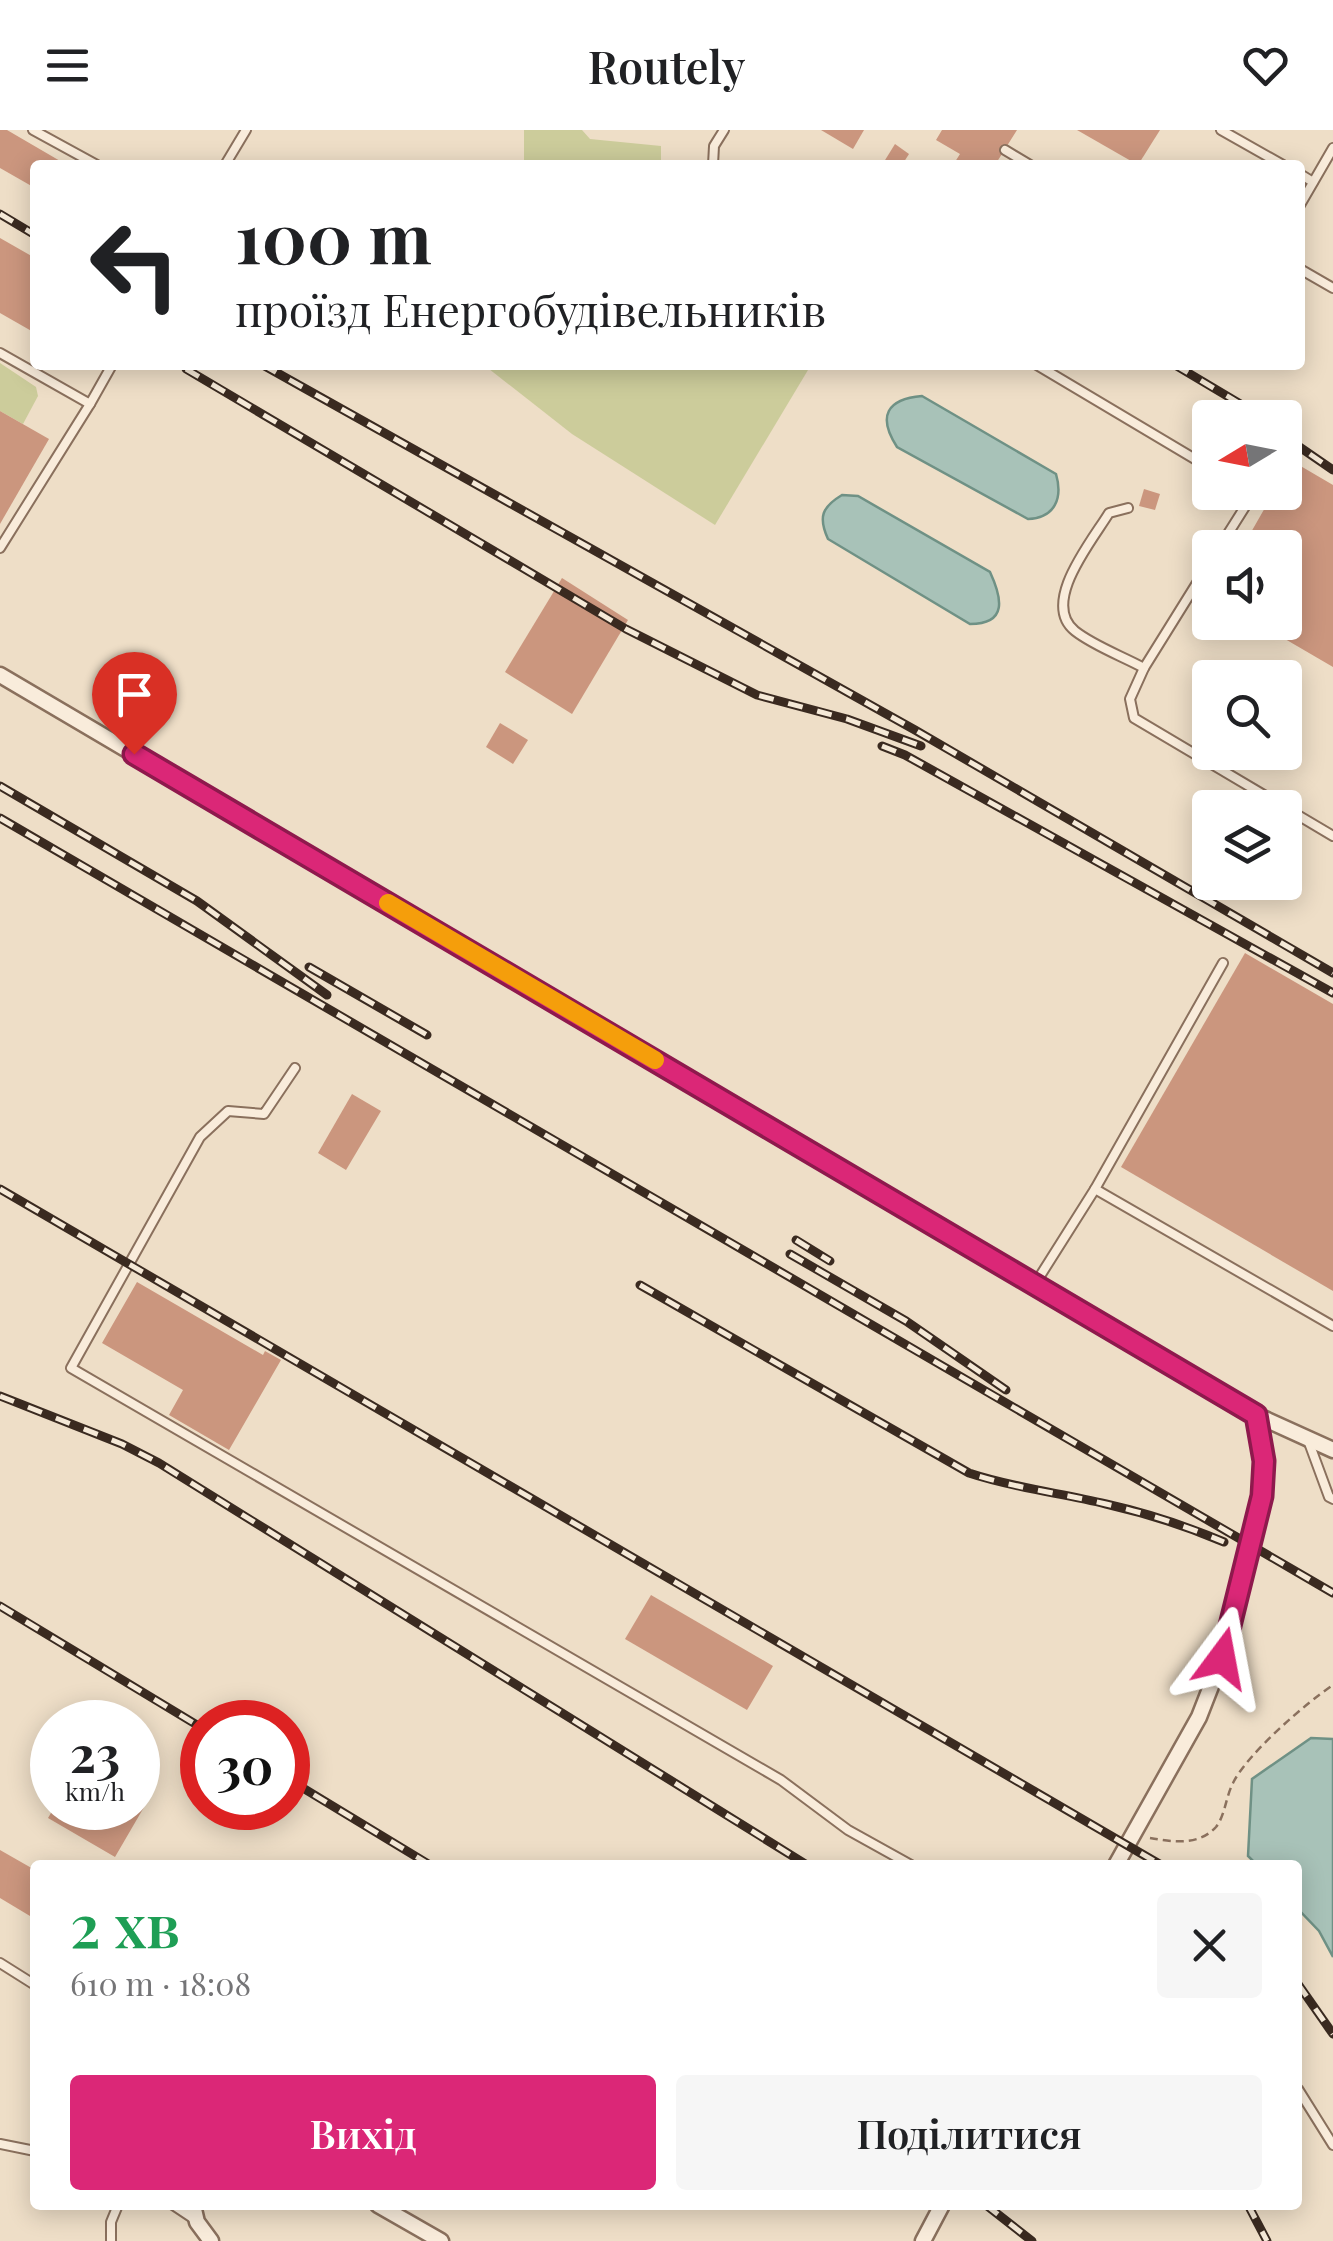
<!DOCTYPE html>
<html lang="uk">
<meta charset="utf-8">
<style>
:root{--surface:#fff;--page:#f6f6f6;--text:#202124;--muted:#757577;--accent:#db2777}
body{margin:0;font-family:"Playfair Display",serif;background:var(--page);color:var(--text);height:100vh;display:flex;flex-direction:column;font-size:38px;white-space:nowrap}
*{box-sizing:border-box;margin:0}
p{font-size:32px;color:var(--muted)}
.icon{flex:none;width:55px;height:55px;fill:none;stroke:currentColor;stroke-width:2;stroke-linecap:round;stroke-linejoin:round}
.map{position:relative;flex:1;overflow:hidden}
.side{position:absolute;left:30px;top:1730px;width:1272px;height:350px;display:flex;flex-direction:column;background:var(--surface);border-radius:10px;box-shadow:0 5px 25px #0003}
.side>*{flex:none}
.guide{position:absolute;left:30px;top:30px;width:1275px;height:210px;border-radius:10px;box-shadow:0 5px 25px #0003;background:#fff;color:var(--text);overflow:hidden}
.needle{width:65px;rotate:260deg}
.fabs{position:absolute;left:1192px;top:270px;display:grid;gap:20px}
.fabs a{display:grid;place-items:center;width:110px;height:110px;border-radius:10px;background:var(--surface);box-shadow:0 5px 25px #0003;font-size:50px}
.speed{position:absolute;left:30px;top:1570px;display:flex;gap:20px;font-size:50px;font-weight:700;text-align:center}
.speed>*{display:grid;place-content:center;width:130px;height:130px;border-radius:50%;background:var(--surface);box-shadow:0 5px 25px #0003;line-height:1}
.speed small{font-size:25px;font-weight:400}
.speed .limit{border:15px solid #d22;background:#fff;color:#111}
.pin{position:absolute;display:grid;place-items:center;width:85px;height:85px;color:#fff;margin:-102px -42px;border-radius:50% 50% 50% 0;rotate:-45deg;box-shadow:0 0 10px #0007}
.pin .icon{rotate:45deg}
.me{position:absolute;width:110px;margin:-55px;rotate:13deg;stroke-linejoin:round;filter:drop-shadow(0 0 8px #0008)}
.turn{display:flex;align-items:center;gap:35px;height:210px;padding:0 40px;font-size:45px}
.turn .icon{width:130px;height:130px;stroke-width:2.5}
.turn b{display:block;font-size:70px;line-height:85px}
.round{display:grid;place-items:center;flex:none;width:105px;height:105px;border-radius:10px;background:var(--page)}
.summary{display:flex;align-items:center;justify-content:space-between;height:170px;padding:0 40px}
h1{font-size:60px;font-weight:600;line-height:75px;color:#1e9e55}
.button{display:flex;gap:20px;margin-top:auto;padding:20px 40px}
.button a{flex:1;height:115px;border-radius:10px;background:var(--accent);color:#fff;font-size:40px;font-weight:600;line-height:115px;text-align:center}
.button a+a{background:var(--page);color:var(--text)}
header{display:flex;justify-content:space-between;align-items:center;height:130px;padding:0 40px;background:var(--surface);font-size:45px;font-weight:600}
.map>svg:first-child{display:block}
.green{fill:#cccc9b}
.water{fill:#a8c2b8;stroke:#6f9185;stroke-width:2.5}
.building{fill:#cb967e}
.lines{fill:none;stroke-linecap:round;stroke-linejoin:round}
.service-casing{stroke:#8a705d;stroke-width:12}
.minor-casing{stroke:#8a705d;stroke-width:19}
.path{stroke:#8a705d;stroke-width:2.5;stroke-dasharray:8 5;stroke-linecap:butt}
.service{stroke:#f9ecdb;stroke-width:8}
.minor{stroke:#f9ecdb;stroke-width:14}
.rail-casing{stroke:#3a2a20;stroke-width:9}
.rail{stroke:#f5e9d7;stroke-width:5;stroke-dasharray:15;stroke-linecap:butt}
.route-casing{stroke:#8e194d;stroke-width:25}
.route{stroke:#db2777;stroke-width:18}
.slow{stroke:#f59e0b;stroke-width:18}
</style>
<header><svg class="icon" aria-label="menu" viewBox="0 0 24 24"><path d="M4 6h16M4 12h16M4 18h16"/></svg>Routely<svg class="icon" aria-label="heart" viewBox="0 0 24 24"><path d="M12 20l-8-8c-3-5 5-10 8-4 3-6 11-1 8 4z"/></svg></header>
<div class="map">
<svg width="1333" height="2111" viewBox="0 0 1333 2111">
<rect width="100%" height="100%" fill="#eedec7"/>
<g class="green">
<polygon points="524,0 582,0 590,9 661,16 661,35 524,35"/>
<polygon points="0,233 36,257 38,266 23,294 0,281"/>
<polygon points="484,235 811,235 715,395 572,304"/>
</g>
<g class="water">
<path d="M922,266L1056,344C1063,368 1055,388 1028,389L897,317C877,286 887,269 922,266Z"/>
<path d="M842,365L858,366L990,442C1002,468 1008,494 970,494L828,409C818,387 822,377 842,365Z"/>
<polygon points="1311,1608 1333,1609 1333,1827 1319,1801 1298,1779 1298,1735 1257,1735 1248,1726 1252,1649"/>
</g>
<g class="building">
<polygon points="0,0 7,0 67,35 35,35 35,58 0,38"/>
<polygon points="821,0 864,0 853,19"/>
<polygon points="942,0 1017,0 995,35 953,35 960,24 936,10"/>
<polygon points="1077,0 1160,0 1138,35"/>
<polygon points="895,14 909,24 902,35 882,35"/>
<polygon points="0,108 35,128 35,203 0,183"/>
<polygon points="0,281 49,309 0,394"/>
<polygon points="1292,331 1333,355 1333,537 1256,492 1285,492 1285,418 1242,418 1274,362 1285,362 1285,344"/>
<polygon points="1144,359 1160,364 1155,380 1139,376"/>
<polygon points="562,448 628,490 572,584 505,542"/>
<polygon points="500,593 528,610 513,634 486,617"/>
<polygon points="1245,823 1333,874 1333,1161 1121,1037"/>
<polygon points="352,964 381,981 346,1040 318,1023"/>
<polygon points="137,1152 263,1225 265,1221 281,1230 229,1320 169,1285 183,1260 102,1213"/>
<polygon points="651,1465 773,1536 747,1580 625,1509"/>
<polygon points="138,1666 147,1672 115,1727 48,1688 54,1678 138,1678"/>
<polygon points="0,1720 35,1740 35,1789 0,1768"/>
</g>
<g class="lines">
<g class="service-casing">
<g id="service">
<polyline points="33,0 97,35"/>
<polyline points="1221,0 1283,35"/>
<polyline points="1005,20 1030,35"/>
<polyline points="225,35 246,0"/>
<polyline points="713,35 714,16 724,0"/>
<polyline points="1300,44 1313,52"/>
<polyline points="1300,75 1333,18"/>
<polyline points="1300,139 1333,158"/>
<polyline points="0,223 90,274 112,235"/>
<polyline points="1037,235 1210,338"/>
<path d="M1128,378L1109,383C1092,411 1040,473 1075,501C1094,516 1122,526 1144,538"/>
<polyline points="0,418 90,274"/>
<polyline points="1219,418 1248,372 1246,362"/>
<polyline points="1210,432 1144,538 1130,569 1134,588 1333,706"/>
<polyline points="295,938 264,984 228,981 200,1007 71,1238 781,1650 848,1700 911,1735"/>
<polyline points="1095,1059 1333,1196"/>
<polyline points="1035,1154 1095,1059 1223,833"/>
<polyline points="1308,1310 1329,1367 1333,1369"/>
<polyline points="0,1833 35,1855"/>
<polyline points="1298,1959 1333,2015"/>
<polyline points="0,2014 35,2021"/>
<polyline points="173,2075 194,2089"/>
<polyline points="111,2111 111,2092 118,2075"/>
</g>
</g>
<g class="minor-casing">
<g id="minor">
<polyline points="0,545 1256,1285 1333,1320"/>
<polyline points="1116,1735 1199,1587 1222,1528 1262,1366 1264,1331 1256,1285"/>
<polyline points="193,2075 197,2092 211,2111"/>
<polyline points="378,2075 441,2111"/>
<polyline points="923,2111 942,2075"/>
</g>
</g>
<path class="path" d="M1150,1708C1172,1712 1199,1716 1216,1697C1225,1686 1226,1666 1233,1653C1247,1624 1306,1573 1333,1555"/>
<use href="#service" class="service"/>
<use href="#minor" class="minor"/>
<g class="rail-casing">
<g id="rail">
<polyline points="0,84 35,105"/>
<polyline points="263,235 915,600 1333,843"/>
<polyline points="1175,235 1264,288"/>
<polyline points="186,239 626,499 757,565 847,589 921,616"/>
<polyline points="1285,307 1333,340"/>
<polyline points="882,616 905,625 1333,863"/>
<polyline points="0,656 197,771 327,865"/>
<polyline points="0,688 1333,1463"/>
<polyline points="309,837 427,905"/>
<polyline points="0,1059 1161,1735"/>
<polyline points="796,1110 830,1131"/>
<polyline points="790,1124 906,1191 1006,1260"/>
<path d="M640,1155L969,1343C1014,1358 1060,1363 1106,1374C1146,1383 1186,1396 1224,1412"/>
<polyline points="0,1266 122,1314 159,1333 807,1735"/>
<polyline points="0,1476 202,1598"/>
<polyline points="288,1649 430,1735"/>
<polyline points="1298,1854 1333,1904"/>
<polyline points="986,2075 1032,2111"/>
<polyline points="1248,2075 1267,2111"/>
</g>
</g>
<use href="#rail" class="rail"/>
</g>
<g class="lines">
<g class="route-casing">
<polyline id="route" points="134,624 1256,1285 1264,1331 1262,1366 1222,1528"/>
</g>
<use href="#route" class="route"/>
<polyline class="slow" points="388,773 655,930"/>
</g>
</svg>
<div class="fabs">
<a><svg class="needle" viewBox="-14 -14 28 28"><path d="M0-13l5 13h-10z" fill="#e53935"/><path d="M0 13l5-13h-10z" fill="#757577"/></svg></a>
<a><svg class="icon" aria-label="sound" viewBox="0 0 24 24"><path d="M4 9h4l5-4v14l-5-4H4zM17 9q2 3 0 6"/></svg></a>
<a><svg class="icon" aria-label="search" viewBox="0 0 24 24"><circle cx="10" cy="10" r="6"/><path d="M15 15l6 6"/></svg></a>
<a><svg class="icon" aria-label="layers" viewBox="0 0 24 24"><path d="M12 4l9 5-9 5-9-5zM3 14l9 5 9-5"/></svg></a>
</div>
<div class="speed"><div>23<small>km/h</small></div><div class="limit">30</div></div>
<div class="pin" style="left:134px;top:624px;background:#d93025"><svg class="icon" aria-label="arrive" viewBox="0 0 24 24"><path d="M6 21V4h12l-3 4 3 4H6"/></svg></div>
<svg class="me" style="left:1222px;top:1528px" viewBox="-20 -20 40 40"><path d="M0-17L14 15 0 8-14 15z" fill="#db2777" stroke="#fff" stroke-width="4"/></svg>
<div class="guide">
<div class="turn"><svg class="icon" aria-label="left" viewBox="0 0 24 24"><path d="M17 20v-9H6M10 6l-5 5 5 5"/></svg><div><b>100 m</b>проїзд Енергобудівельників</div></div>
</div>
<section class="side">
<div class="summary"><div><h1>2 хв</h1><p>610 m · 18:08</p></div><a class="round"><svg class="icon" aria-label="close" viewBox="0 0 24 24"><path d="M6 6l12 12M18 6L6 18"/></svg></a></div>
<div class="button"><a>Вихід</a><a>Поділитися</a></div>
</section>
</div>
